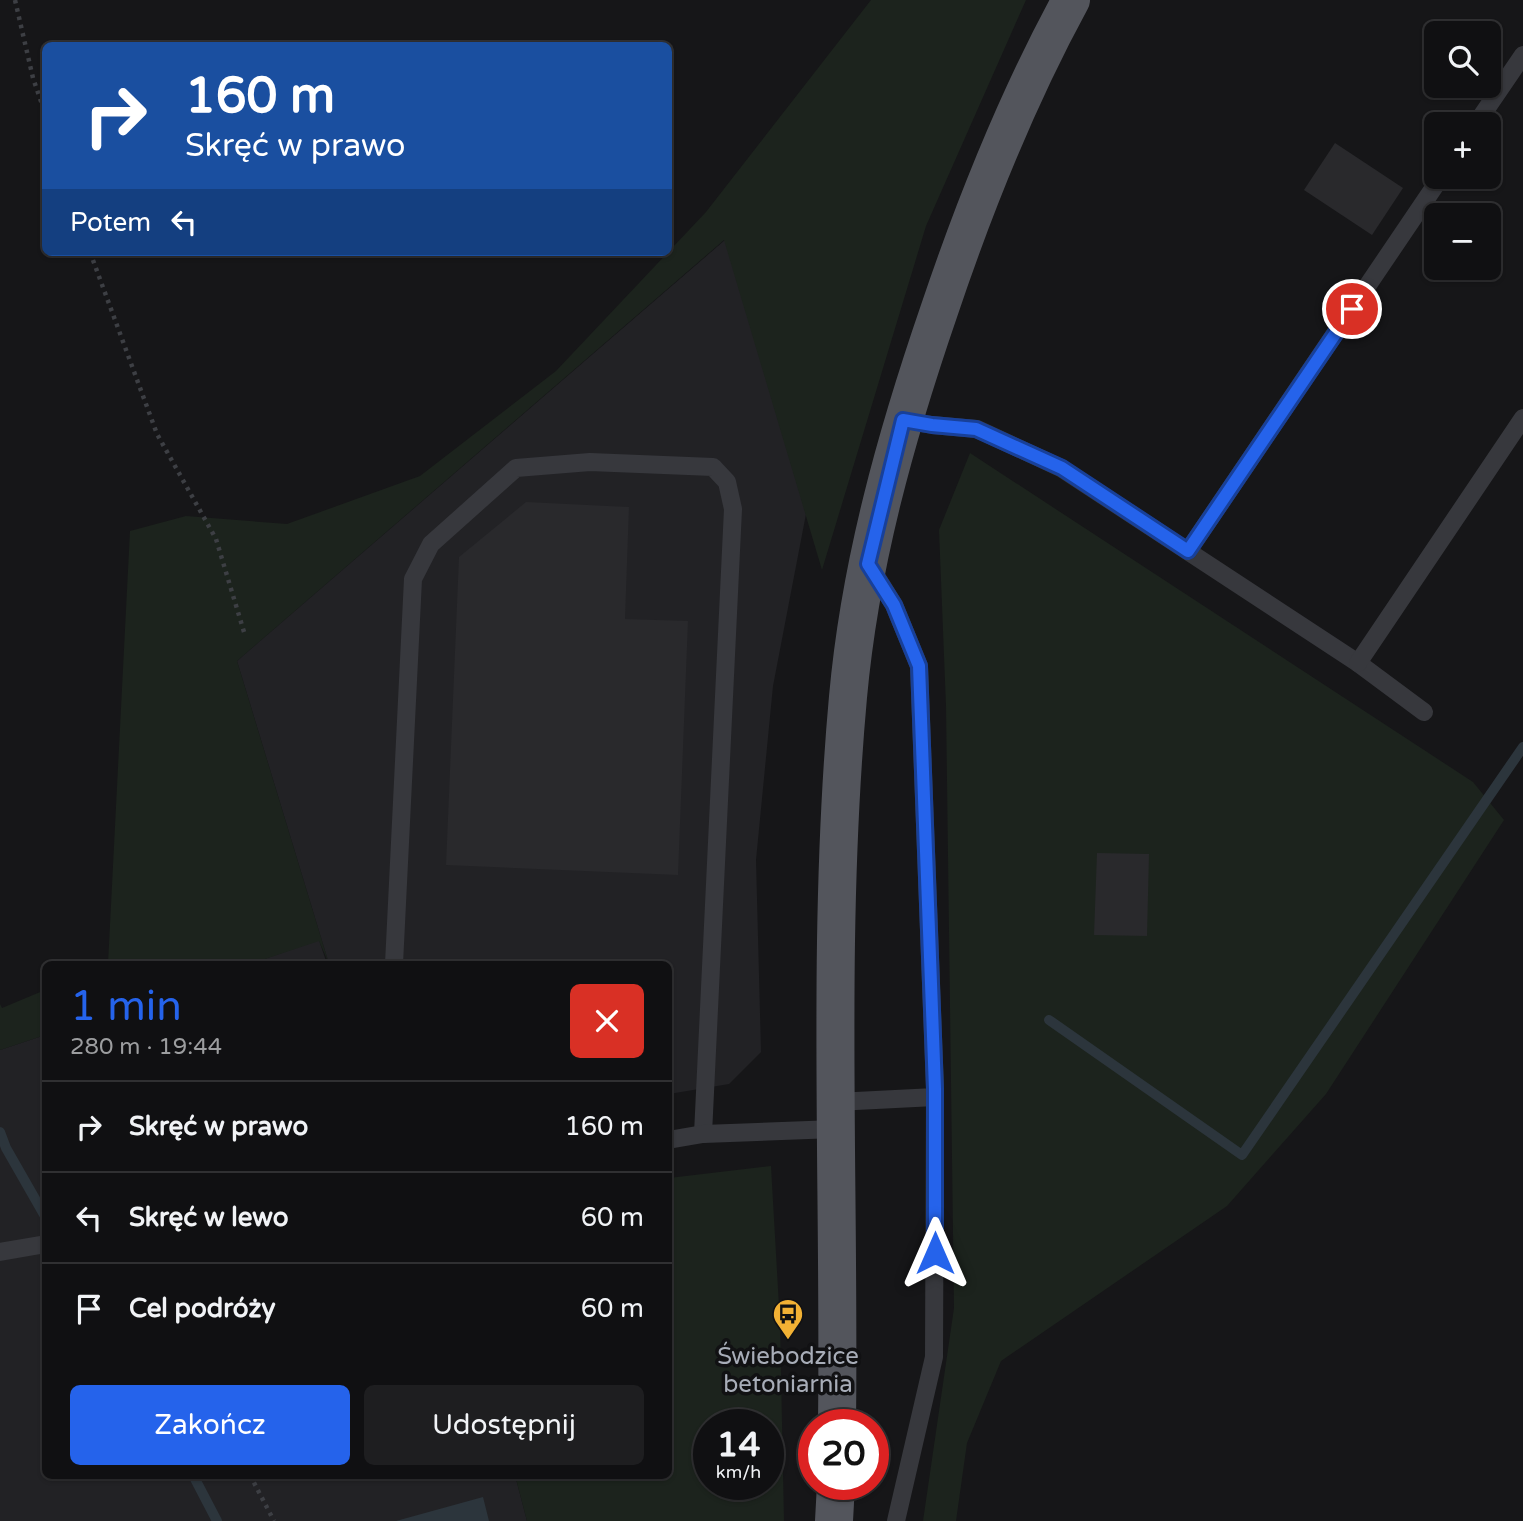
<!DOCTYPE html>
<html lang="pl">
<meta charset="utf-8">
<style>
:root{--surface:#101012;--page:#1e1e20;--text:#f1f3f6;--muted:#9c9d9f;--line:#303032;--accent:#2563eb}
body{margin:0;font-family:"Varela Round",sans-serif;background:var(--page);color:var(--text);height:100vh;display:flex;flex-direction:column;font-size:26px;white-space:nowrap}
*{box-sizing:border-box;margin:0}
p{font-size:23px;color:var(--muted)}
.icon{flex:none;width:38px;height:38px;fill:none;stroke:currentColor;stroke-width:2;stroke-linecap:round;stroke-linejoin:round}
.map{position:relative;flex:1;overflow:hidden}
.sheet{position:absolute;left:42px;top:961px;width:630px;height:518px;display:flex;flex-direction:column;background:var(--surface);border-radius:10px;box-shadow:0 2px 5px #0004,0 0 0 2px var(--line)}
.sheet>*{flex:none}
.hud{position:absolute;left:42px;top:42px;width:630px;height:214px;border-radius:10px;box-shadow:0 2px 5px #0004,0 0 0 2px var(--line);background:#1a4fa0;color:#fff;overflow:hidden}
.controls{position:absolute;left:1424px;top:21px;display:grid;gap:14px}
.controls a{display:grid;place-items:center;width:77px;height:77px;border-radius:10px;background:var(--surface);box-shadow:0 2px 5px #0004,0 0 0 2px var(--line);font-size:35px}
.speed{position:absolute;left:693px;top:1409px;display:flex;gap:14px;font-size:35px;font-weight:700;text-align:center}
.speed>*{display:grid;place-content:center;width:91px;height:91px;border-radius:50%;background:var(--surface);box-shadow:0 2px 5px #0004,0 0 0 2px var(--line);line-height:1}
.speed small{font-size:18px;font-weight:400}
.speed .limit{border:10px solid #d22;background:#fff;color:#111}
.pin{position:absolute;display:grid;place-items:center;width:60px;height:60px;color:#fff;margin:-30px;border:4px solid #fff;border-radius:50%;box-shadow:0 2px 7px #0007}
.me{position:absolute;width:77px;margin:-38px;rotate:0deg;stroke-linejoin:round;filter:drop-shadow(0 0 5px #0008)}
.turn{display:flex;align-items:center;gap:24px;height:147px;padding:0 28px;font-size:32px}
.turn .icon{width:91px;height:91px;stroke-width:2.5}
.turn b{display:block;font-size:49px;line-height:60px}
.then{display:flex;align-items:center;height:66px;padding:0 28px;background:#0003;gap:14px;font-size:26px}
.round{display:grid;place-items:center;flex:none;width:74px;height:74px;border-radius:10px;background:var(--page)}
.headline{display:flex;align-items:center;justify-content:space-between;height:119px;padding:0 28px}
h1{font-size:42px;font-weight:600;line-height:52px;color:var(--accent)}
.primary-button{display:flex;gap:14px;margin-top:auto;padding:14px 28px}
.primary-button a{flex:1;height:80px;border-radius:10px;background:var(--accent);color:#fff;font-size:28px;font-weight:600;line-height:80px;text-align:center}
.primary-button a+a{background:var(--page);color:var(--text)}
ul{padding:0;list-style:none}
li{display:flex;align-items:center;gap:21px;height:91px;padding:0 28px;border-top:2px solid var(--line)}
li div{flex:1}
li b{display:block;font-size:26px}
li em{font-style:normal}
.map>svg:first-child{display:block}
.built{fill:#222225}
.green{fill:#1c231d;fill-rule:evenodd}
.water{fill:#2c353c}
.lines{fill:none;stroke-linecap:round;stroke-linejoin:round}
.stream{stroke:#2c353c;stroke-width:10}
.building{fill:#29292c}
.path{stroke:#3d3f44;stroke-width:4.5;stroke-dasharray:3.5 5;stroke-linecap:butt}
.service{stroke:#37383d;stroke-width:18}
.primary{stroke:#53555c;stroke-width:38}
.route-casing{stroke:#184099;stroke-width:18}
.route{stroke:#2563eb;stroke-width:12}
.labels{text-anchor:middle;dominant-baseline:central;stroke-width:7;stroke-linejoin:round;paint-order:stroke}
.poi-label{font-size:24px;fill:#a8adb8;stroke:#111113}
</style>
<div class="map">
<svg width="1523" height="1521" viewBox="0 0 1523 1521">
<rect width="100%" height="100%" fill="#161618"/>
<g class="built">
<polygon points="725,240 806,514 773,686 756,860 761,1052 729,1084 669,1094 668,964 329,964 237,661"/>
<polygon points="319,940 327,964 250,964"/>
<polygon points="45,1035 46,1475 515,1475 527,1521 0,1521 0,1050"/>
</g>
<g class="green">
<polygon points="871,0 1026,0 926,226 822,570 724,240 237,661 329,964 319,941 250,964 108,964 130,531 186,516 287,524 420,476 556,371 706,212"/>
<polygon points="970,453 1473,782 1504,820 1326,1094 1227,1206 1001,1361 967,1443 956,1521 923,1521 954,1308 946,706 939,530"/>
<polygon points="45,990 45,1035 0,1050 0,1004 2,1008"/>
<path d="M771,1166L780,1324L784,1521H527L515,1475H668L669,1178ZM768,1424V1484H709V1424Z"/>
</g>
<polygon class="water" points="483,1497 489,1521 396,1521"/>
<g class="lines">
<g class="stream">
<polyline points="1049,1020 1242,1155 1523,747"/>
<polyline points="0,1132 6,1148 46,1218"/>
<polyline points="193,1475 217,1521"/>
</g>
</g>
<g class="building">
<polygon points="1335,143 1403,188 1372,235 1304,190"/>
<polygon points="526,502 629,507 625,619 688,621 678,875 446,865 459,557"/>
<polygon points="1097,853 1149,854 1147,936 1094,935"/>
</g>
<g class="lines">
<g class="path">
<polyline points="15,0 33,78 46,116"/>
<polyline points="90,252 157,434 216,539 244,632"/>
<polyline points="250,1475 274,1521"/>
</g>
<g class="service">
<polyline points="1476,124 1523,55"/>
<polyline points="903,420 932,425 977,429 1061,468 1358,663 1424,712"/>
<polyline points="1188,551 1441,177"/>
<polyline points="871,568 894,605 919,666 935,1089 934,1357 896,1521"/>
<polyline points="1358,663 1523,418"/>
<polyline points="394,964 413,579 431,544 516,468 590,462 713,467 727,482 733,509 703,1134"/>
<polyline points="836,1102 935,1097"/>
<polyline points="668,1140 703,1134 835,1129"/>
<polyline points="0,1252 46,1244"/>
</g>
<g class="primary">
<path d="M837,1424C840,1182 826,938 848,697C860,564 896,436 939,311C975,204 1017,99 1071,0"/>
<polyline points="834,1521 836,1484"/>
</g>
</g>
<g class="lines">
<g class="route-casing">
<polyline id="route" points="935,1253 935,1089 919,666 894,605 868,564 903,420 932,425 976,429 1062,468 1188,551 1352,309"/>
</g>
<use href="#route" class="route"/>
</g>
<defs>
<g id="bus-pin" transform="scale(1.575)"><path d="M0 17L-7.5 6A9.5 9.5 0 1 1 7.5 6Z" fill="#f2b134" stroke="#111113"/><path d="M-5-6H5V4H4V6H2V4H-2V6H-4V4H-5ZM-3.5-4V0h7V-4ZM-3.5 1.2v1.5H-2V1.2ZM2 1.2v1.5H3.5V1.2Z" fill="#111"/></g>
</defs>
<g fill-rule="evenodd">
<use href="#bus-pin" x="788" y="1314"/>
</g>
<g class="labels">
<g class="poi-label">
<text x="788" y="1356">Świebodzice<tspan x="788" dy="28">betoniarnia</tspan></text>
</g>
</g>
</svg>
<div class="controls">
<a><svg class="icon" aria-label="search" viewBox="0 0 24 24"><circle cx="10" cy="10" r="6"/><path d="M15 15l6 6"/></svg></a>
<a>+</a>
<a>−</a>
</div>
<div class="speed"><div>14<small>km/h</small></div><div class="limit">20</div></div>
<div class="pin" style="left:1352px;top:309px;background:#d93025"><svg class="icon" aria-label="arrive" viewBox="0 0 24 24"><path d="M6 21V4h12l-3 4 3 4H6"/></svg></div>
<svg class="me" style="left:935px;top:1253px" viewBox="-20 -20 40 40"><path d="M0-17L14 15 0 8-14 15z" fill="#2563eb" stroke="#fff" stroke-width="4"/></svg>
<div class="hud">
<div class="turn"><svg class="icon" aria-label="right" viewBox="0 0 24 24"><path d="M7 20v-9h11M14 6l5 5-5 5"/></svg><div><b>160 m</b>Skręć w prawo</div></div>
<div class="then">Potem<svg class="icon" aria-label="left" viewBox="0 0 24 24"><path d="M17 20v-9H6M10 6l-5 5 5 5"/></svg></div>
</div>
<section class="sheet">
<div class="headline"><div><h1>1 min</h1><p>280 m · 19:44</p></div><a class="round" style="background:#d93025;color:#fff"><svg class="icon" aria-label="close" viewBox="0 0 24 24"><path d="M6 6l12 12M18 6L6 18"/></svg></a></div>
<ul>
<li><svg class="icon" aria-label="right" viewBox="0 0 24 24"><path d="M7 20v-9h11M14 6l5 5-5 5"/></svg><div><b>Skręć w prawo</b></div><em>160 m</em></li>
<li><svg class="icon" aria-label="left" viewBox="0 0 24 24"><path d="M17 20v-9H6M10 6l-5 5 5 5"/></svg><div><b>Skręć w lewo</b></div><em>60 m</em></li>
<li><svg class="icon" aria-label="arrive" viewBox="0 0 24 24"><path d="M6 21V4h12l-3 4 3 4H6"/></svg><div><b>Cel podróży</b></div><em>60 m</em></li>
</ul>
<div class="primary-button"><a>Zakończ</a><a>Udostępnij</a></div>
</section>
</div>
